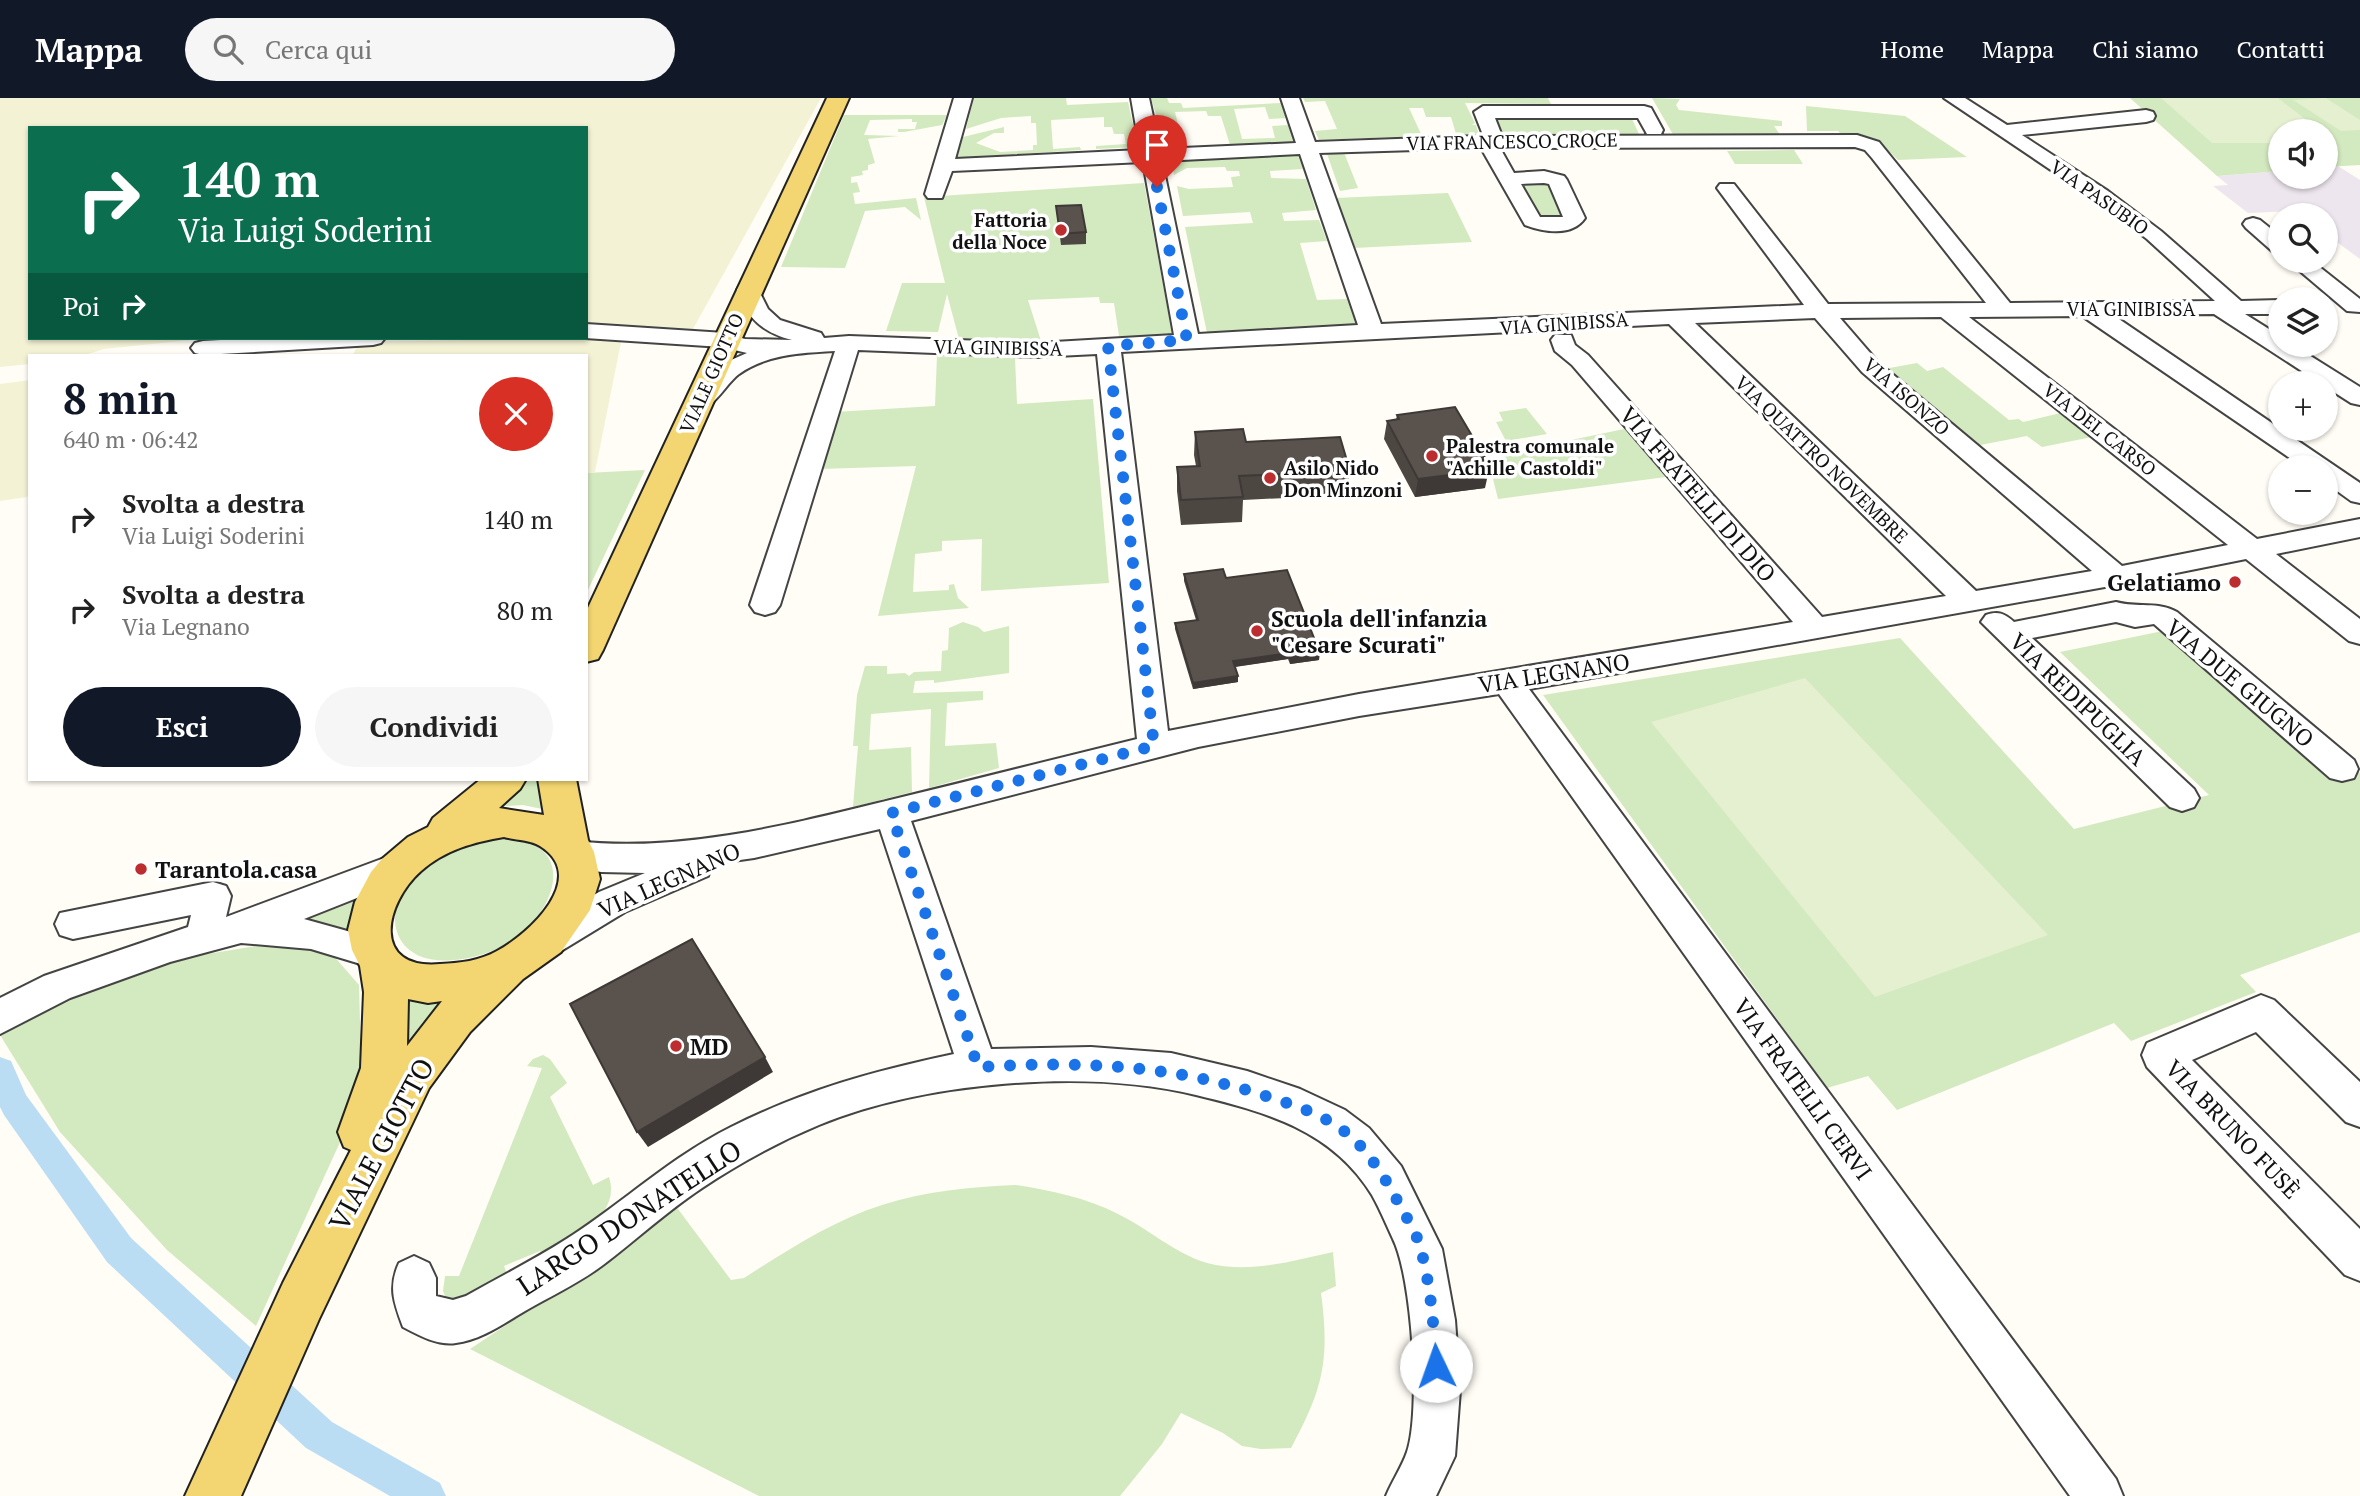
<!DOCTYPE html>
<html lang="it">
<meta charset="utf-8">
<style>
:root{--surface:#fff;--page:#f6f6f6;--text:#222;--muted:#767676;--accent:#111827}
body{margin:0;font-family:"PT Serif",serif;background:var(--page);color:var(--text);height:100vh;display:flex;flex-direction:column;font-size:26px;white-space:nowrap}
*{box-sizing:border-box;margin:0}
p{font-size:23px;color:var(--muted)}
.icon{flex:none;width:38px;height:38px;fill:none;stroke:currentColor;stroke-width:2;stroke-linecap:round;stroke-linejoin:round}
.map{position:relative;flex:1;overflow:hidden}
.sheet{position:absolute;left:28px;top:256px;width:560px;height:427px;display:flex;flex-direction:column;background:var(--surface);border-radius:0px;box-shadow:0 2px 5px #0004}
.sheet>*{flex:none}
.hud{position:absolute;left:28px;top:28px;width:560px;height:214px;border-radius:0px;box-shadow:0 2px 5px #0004;background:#0b6e4f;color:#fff;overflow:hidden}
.buttons{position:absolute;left:2268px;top:21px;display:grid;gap:14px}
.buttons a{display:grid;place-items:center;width:70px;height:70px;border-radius:50%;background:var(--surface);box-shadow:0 2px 5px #0004;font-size:35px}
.pin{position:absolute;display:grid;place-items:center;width:60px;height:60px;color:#fff;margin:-72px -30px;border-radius:50% 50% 50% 0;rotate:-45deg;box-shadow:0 0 7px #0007}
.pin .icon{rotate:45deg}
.me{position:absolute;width:77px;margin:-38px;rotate:357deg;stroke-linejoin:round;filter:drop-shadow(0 0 5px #0008)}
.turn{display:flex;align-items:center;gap:24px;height:147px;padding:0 35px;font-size:32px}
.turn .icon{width:91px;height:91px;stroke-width:2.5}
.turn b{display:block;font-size:49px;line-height:60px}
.then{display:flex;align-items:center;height:66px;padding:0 35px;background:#0003;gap:14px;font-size:26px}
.round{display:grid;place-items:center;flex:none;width:74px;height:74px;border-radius:37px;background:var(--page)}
.summary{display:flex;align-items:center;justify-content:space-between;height:119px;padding:0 35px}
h1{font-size:42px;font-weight:800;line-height:52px;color:var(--accent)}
.action{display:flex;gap:14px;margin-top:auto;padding:14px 35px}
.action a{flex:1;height:80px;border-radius:42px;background:var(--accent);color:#fff;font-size:28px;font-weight:800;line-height:80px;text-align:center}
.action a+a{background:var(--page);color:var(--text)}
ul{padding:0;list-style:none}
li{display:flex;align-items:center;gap:21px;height:91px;padding:0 35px}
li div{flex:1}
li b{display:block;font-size:26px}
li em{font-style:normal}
header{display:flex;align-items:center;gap:42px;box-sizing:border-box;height:98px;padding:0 35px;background:var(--accent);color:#fff}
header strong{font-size:33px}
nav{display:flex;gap:38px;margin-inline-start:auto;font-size:24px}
.search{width:490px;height:63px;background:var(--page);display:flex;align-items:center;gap:18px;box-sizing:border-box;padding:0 24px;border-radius:38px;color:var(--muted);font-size:26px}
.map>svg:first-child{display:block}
.industrial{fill:#eee6ee}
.farmland{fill:#f4f2d5}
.green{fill:#d3e9bf}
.pitch{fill:#e4f0d0}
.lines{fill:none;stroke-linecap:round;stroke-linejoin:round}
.canal{fill:#bbddf4;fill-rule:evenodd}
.minor-casing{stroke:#444;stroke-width:4}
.major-casing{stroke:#222;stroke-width:4}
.minor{fill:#fff;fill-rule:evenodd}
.major{fill:#f3d671;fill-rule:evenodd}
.wall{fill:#4d4742}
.shaded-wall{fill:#3e3936}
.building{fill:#59524d;stroke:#3e3936;stroke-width:2}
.route{stroke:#1a73e8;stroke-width:12;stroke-dasharray:0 21.6}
.poi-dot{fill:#bc2d30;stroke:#fff;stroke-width:2.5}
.labels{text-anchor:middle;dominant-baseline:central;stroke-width:7;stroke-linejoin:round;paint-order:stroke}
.far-street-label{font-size:19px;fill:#111;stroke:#fff}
.far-poi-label{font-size:19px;font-weight:bold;fill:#111;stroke:#fff;text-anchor:start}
.street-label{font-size:23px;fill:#111;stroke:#fff}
.poi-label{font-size:23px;font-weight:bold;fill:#111;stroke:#fff;text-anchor:start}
.near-street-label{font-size:28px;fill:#111;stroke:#fff}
</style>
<header>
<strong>Mappa</strong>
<div class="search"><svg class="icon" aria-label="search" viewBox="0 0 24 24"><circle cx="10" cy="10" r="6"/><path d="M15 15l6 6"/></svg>Cerca qui</div>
<nav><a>Home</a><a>Mappa</a><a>Chi siamo</a><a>Contatti</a></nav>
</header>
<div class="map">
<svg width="2360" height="1398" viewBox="0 0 2360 1398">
<rect width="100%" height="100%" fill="#fffdf5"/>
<polygon class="industrial" points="2338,68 2360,82 2360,161 2326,136 2326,117 2300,117 2294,113 2248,115 2213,88 2228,87 2217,78 2280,73 2280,79 2326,79 2326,69"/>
<g class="farmland">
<polygon points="0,0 821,0 693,231 586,226 586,30 30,30 30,240 209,240 104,251 85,257 30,257 30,266 0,269"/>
<polygon points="622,239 595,374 586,375 586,257 353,257 359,244"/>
<polygon points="30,282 30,395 27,399 0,403 0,286"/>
</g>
<g class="green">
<polygon points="974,0 1066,0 1067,7 1128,4 1138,49 1096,51 1096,48 1126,46 1124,36 1114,36 1112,29 1104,29 1104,19 1051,22 1053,51 1080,49 1081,52 957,60 963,39 1004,29 1004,35 994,35 976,45 1000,54 1033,52 1033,47 1037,47 1036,25 1031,25 1031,18 1001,20 966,31"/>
<polygon points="1151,0 1167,0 1169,5 1181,5 1183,10 1281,5 1286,20 1269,21 1265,9 1234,11 1242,41 1275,40 1272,28 1288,27 1294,44 1230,47 1221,18 1208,18 1206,13 1175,14 1178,26 1159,27"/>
<polygon points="1303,0 1548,0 1551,6 1465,5 1475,25 1472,27 1476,27 1479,37 1431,38 1456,36 1451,19 1426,19 1423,10 1409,10 1422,38 1319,42 1315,33 1337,31 1325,3 1305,4"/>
<polygon points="1652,0 1680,1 1676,7 1679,12 1782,23 1782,28 1774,28 1781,38 1674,38"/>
<polygon points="2130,0 2360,0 2360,67 2326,69 2326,33 2280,33 2280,73 2217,78"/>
<polygon points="1806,8 1905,18 1967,59 1898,62 1891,55 1844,39 1838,33 1807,33"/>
<polygon points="844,17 947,17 942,27 904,34 898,34 898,31 915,31 917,24 912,24 912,21 870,22 864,37 899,38 868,41 875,65 868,67 868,72 862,73 863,77 851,79 851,85 857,84 860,94 853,95 855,106 916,100 921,122 905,109 865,113 845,170 781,169"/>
<polygon points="1631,19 1640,38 1503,38 1496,20"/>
<polygon points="1343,52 1358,90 1340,93 1326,53"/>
<polygon points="1794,52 1803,66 1735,66 1727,53"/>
<polygon points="1297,55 1303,71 1270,73 1271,80 1306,81 1316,112 1282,115 1284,123 1319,122 1327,143 1300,145 1317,202 1347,201 1356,227 1207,235 1185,129 1253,125 1250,114 1183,118 1177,88 1189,91 1233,89 1231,79 1240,78 1239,73 1227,73 1225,69 1187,70 1174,77 1170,60"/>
<polygon points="1518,83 1551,84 1567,121 1539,123"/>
<polygon points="1144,85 1173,239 1124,241 1119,238 1114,205 1100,205 1099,199 1028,202 1041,243 959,241 947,196 938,234 886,233 902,185 945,185 924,99"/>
<polygon points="1448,95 1472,144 1354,150 1336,100"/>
<polygon points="937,257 1015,260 1017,306 1093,301 1109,485 981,493 982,441 942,443 942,453 915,456 913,494 949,492 949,487 954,486 958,500 969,510 878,518 916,368 818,371 835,314 935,308"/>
<polygon points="1917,265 1927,273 1943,269 2009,322 2019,321 2023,324 2065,314 2097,338 2042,349 2027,338 1975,348 1884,271"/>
<polygon points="1526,310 1547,336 1506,343 1496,324 1503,323 1499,314"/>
<polygon points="1624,331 1666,379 1498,401 1488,361 1530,354 1528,351"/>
<polygon points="645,372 586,496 586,375"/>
<polygon points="963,524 978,529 984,534 1009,528 1009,575 934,585 934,582 915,583 913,595 983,593 983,602 947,605 945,648 996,645 999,670 929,690 931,611 871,616 869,652 911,649 912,694 853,709 858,648 853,648 857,597 865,568 887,568 887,576 905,575 909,578 914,574 941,573 942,553 948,552 949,530"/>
<polygon points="2163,533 2360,675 2360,834 2240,877 2256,894 2131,943 2114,925 1897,1012 1868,978 1827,990 1543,597 1900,540 2074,731 2209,697 2060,554"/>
<polygon points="519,681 540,681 545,707 542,711 523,707 492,709 491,706"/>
<path d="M491,739C506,740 519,740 533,746C572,766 547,815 522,835C503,851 478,860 454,862C391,869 377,811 419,772C439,753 465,748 491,739Z"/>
<polygon points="361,796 352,828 348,831 301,825 303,820"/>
<polygon points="275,845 332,856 359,887 361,963 341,1042 256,1228 167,1152 60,1034 0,937 71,897 189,859"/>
<polygon points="397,893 448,894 405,963"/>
<path d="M543,957L550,961L567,985L550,999L593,1087L609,1079C622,1118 570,1143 544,1160L540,1153L504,1168L508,1179L456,1205L446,1201L443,1193L445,1178H459L542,970L527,968L533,961Z"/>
<path d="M1016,1087C1050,1092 1087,1100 1118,1116C1149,1131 1174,1155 1207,1165C1249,1176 1292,1163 1333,1154L1336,1188L1321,1195C1330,1262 1323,1291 1291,1350L1261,1351L1242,1348L1223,1335L1181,1315L1162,1346L1120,1398H759L470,1251L630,1145L675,1107L731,1182L744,1180C788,1152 832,1123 882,1107C925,1093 971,1089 1016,1087Z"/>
</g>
<g class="pitch">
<polygon points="2161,0 2278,0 2321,33 2280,33 2280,45 2212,45"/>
<polygon points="2326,0 2360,22 2360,32 2341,33 2293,2"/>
<polygon points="1805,580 2048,837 1875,899 1651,624"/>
</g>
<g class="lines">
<polygon class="canal" points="0,959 11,963 26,997 131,1140 332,1324 440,1385 446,1398 390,1398 306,1350 107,1164 4,1017 0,1009"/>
<g class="minor-casing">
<g id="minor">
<path d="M954,0H972L955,61L1140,52L1131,0H1149L1160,51L1296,45L1281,0H1299L1315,44L1479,38L1483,37L1474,14L1483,8H1644L1651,10L1663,32L1661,36H1647L1638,20H1495L1502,38L1857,37L1879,44L2010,205L2215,203L2147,141L2094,101L1944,0H1965L2007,27L2146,12L2153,14L2155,18L2153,22L2146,24L2022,37L2108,93L2161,133L2241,203L2280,202V216H2245L2280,238V247H2293L2360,289V307L2351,305L2326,289V285H2320L2214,216L2113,217L2360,385V405L2351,403L2326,385V369H2303L2082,218L1969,219L2257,441L2360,421V439L2276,456L2360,521V546L2349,543L2246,461L2116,487L1529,591L2116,1381L2123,1398H2070L1499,596L1359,618L1198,649L911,723L991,951L1091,949L1171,955L1247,973L1300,991L1345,1012L1369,1030L1401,1068L1442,1151L1455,1222L1460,1292L1455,1358L1436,1398H1386C1392,1383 1402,1369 1407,1354C1421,1313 1412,1179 1393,1141C1386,1126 1380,1111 1372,1097C1332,1032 1266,1014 1196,997C1086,970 923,984 819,1027C778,1044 738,1066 702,1090C667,1113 636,1142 603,1167C579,1185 551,1198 525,1213C503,1226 481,1242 456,1245C438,1248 418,1237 403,1229C394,1205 388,1189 399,1165L414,1158L429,1165L436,1180V1198L453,1202L466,1198C500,1179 535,1161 568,1140C624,1104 671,1059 731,1029C805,992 874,973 954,956L880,731L754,760L712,766L708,778L625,814L561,853L548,857L535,853L530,842L535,831L599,794L645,775L601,774L563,767L558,757L563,747L575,743C680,755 788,727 890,702C972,682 1055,661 1137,641L1097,256L1037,259L858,252L780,507L775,514L765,517L755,514L750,507L835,253C802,255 767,256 739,276C722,289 713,317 688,311L685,306L688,301L722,266L747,255L722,249L585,240L586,226L725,235L745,241L792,242C762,234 748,221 737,192L740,187H756L768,211L780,222L821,235L824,240L849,238L1037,245L1174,237L1143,64L952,73L942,100H928L925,96ZM1855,49L1865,52L1872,60L1986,205L1828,206L1734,86H1720L1717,90L1804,207L1381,226L1319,55L1481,50L1525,127C1544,134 1572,139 1585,120L1567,82L1564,78L1544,73L1514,75L1500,50ZM1300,56L1358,227L1198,236L1162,63ZM1544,85L1549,86L1563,119H1540L1521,86ZM1941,219L2228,447L2122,468L1878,264L1840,220ZM1815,220L1862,274L2092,473L1976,493L1695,225ZM1669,226L1946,498L1822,519L1588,257L1575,247L1571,237H1555L1551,242L1555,253L1572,267L1793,524L1359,596L1168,633L1121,254Z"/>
<polygon points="2253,120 2260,122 2280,138 2280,154 2272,153 2246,130 2243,126 2246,122"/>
<polygon points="2288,163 2312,163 2360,201 2360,214 2347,213"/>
<polygon points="257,240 385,240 381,245 373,247 203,257 195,255 191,250 195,245 203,243"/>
<path d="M2116,504C2137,510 2158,503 2177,514L2354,662L2358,671L2354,680L2342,683L2330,680L2154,526L2135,529L2116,524L2032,540L2194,691L2199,700L2194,709L2182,713L2170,709L1981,524L1986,517C1998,513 2004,515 2014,524Z"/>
<polygon points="403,753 415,757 420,767 415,777 304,821 387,844 392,855 387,866 374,870 311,851 241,845 170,864 70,900 0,936 0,900 44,878 188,829 191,817 73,841 60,837 55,826 60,815 213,784 226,788 231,798 226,819"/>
<polygon points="2261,897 2274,902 2360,984 2360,1029 2346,1024 2256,934 2192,962 2360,1131 2360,1183 2345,1177 2147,969 2142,957 2147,945"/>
</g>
</g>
<g class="major-casing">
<g id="major">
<polygon points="827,0 849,0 603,552 598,561 586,564 586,514"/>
<path d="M481,681H526L520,691L499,710L544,717L538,681H576L588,742L594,754L600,781L590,812L561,854L523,881L470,934L429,990L319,1221L241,1398H185L283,1185L351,1052L344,1049L338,1034L361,970L364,894L360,868L352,852L348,832L355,804L371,774L382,761L408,739L428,729L433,720ZM504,739C515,742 531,742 540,748C590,779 529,836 497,853C479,863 460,865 440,866C371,872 384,806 421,773C445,752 474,744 504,739ZM408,901L428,905L442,903L407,948Z"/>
</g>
</g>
<use href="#minor" class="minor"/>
<use href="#major" class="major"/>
</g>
<g class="wall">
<polygon points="1056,108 1086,134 1086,146 1061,147"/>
<polygon points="1397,317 1484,358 1483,362 1485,390 1415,399 1384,341 1387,323 1396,322"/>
<polygon points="1195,334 1246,344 1350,373 1347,397 1243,402 1242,424 1181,427 1177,393 1177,369 1196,368 1194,357"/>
<polygon points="1184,476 1226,480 1319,562 1290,566 1288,561 1235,569 1238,584 1193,591 1175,531 1175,525 1196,522 1184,483"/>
</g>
<g class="shaded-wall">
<polygon points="1481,358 1484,358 1481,373 1489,372 1485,390 1415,399 1418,381"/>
<polygon points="1289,555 1288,561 1233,569 1233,563"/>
<polygon points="1320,555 1319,562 1290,566 1290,560"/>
<polygon points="1238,578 1238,584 1193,591 1193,585"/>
<polygon points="765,959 773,974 648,1049 637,1034"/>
</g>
<g class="building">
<polygon points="1081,107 1086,134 1060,136 1056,108"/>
<polygon points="1455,309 1484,358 1481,358 1489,372 1418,381 1387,323 1399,321 1397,317"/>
<polygon points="1243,331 1246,344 1340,339 1350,373 1239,378 1243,399 1181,402 1177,369 1200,368 1195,334"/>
<polygon points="1223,471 1226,480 1287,472 1320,555 1290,560 1289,555 1233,563 1238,578 1193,585 1175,525 1198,522 1184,476"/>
<polygon points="692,841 765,959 637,1034 570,906"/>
</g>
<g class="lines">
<path class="route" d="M1157,89L1187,242L1108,248L1154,648L891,715L978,969C1083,963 1171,966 1272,1000C1301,1009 1333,1021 1356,1043C1373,1061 1387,1083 1398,1104C1406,1119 1417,1135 1421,1152C1431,1190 1434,1229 1436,1268"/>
</g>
<g class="poi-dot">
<circle cx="1061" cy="132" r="7"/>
<circle cx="1432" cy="358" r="7"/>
<circle cx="1270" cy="380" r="7"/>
<circle cx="2235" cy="484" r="7"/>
<circle cx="1257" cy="533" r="7"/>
<circle cx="141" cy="771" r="7"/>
<circle cx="676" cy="948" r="7"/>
</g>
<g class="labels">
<g class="far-street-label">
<text transform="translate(1512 43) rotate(-1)">VIA FRANCESCO CROCE</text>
<text transform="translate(2100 99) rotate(35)">VIA PASUBIO</text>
<text x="2131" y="210">VIA GINIBISSA</text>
<text transform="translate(1564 225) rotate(-4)">VIA GINIBISSA</text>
<text transform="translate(998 249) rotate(1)">VIA GINIBISSA</text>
<text transform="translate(711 275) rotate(-66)">VIALE GIOTTO</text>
<text transform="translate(1907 298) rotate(41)">VIA ISONZO</text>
<text transform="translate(2100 331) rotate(38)">VIA DEL CARSO</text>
<text transform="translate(1822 361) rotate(44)">VIA QUATTRO NOVEMBRE</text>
</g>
<g class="far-poi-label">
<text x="1047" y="121" text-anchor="end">Fattoria<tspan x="1047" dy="22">della Noce</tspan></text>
<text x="1446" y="347">Palestra comunale<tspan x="1446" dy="22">"Achille Castoldi"</tspan></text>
<text x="1284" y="369">Asilo Nido<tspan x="1284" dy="22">Don Minzoni</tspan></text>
</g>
<g class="street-label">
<text transform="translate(1698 396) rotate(49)">VIA FRATELLI DI DIO</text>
<text transform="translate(1554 575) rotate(-9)">VIA LEGNANO</text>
<text transform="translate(2240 585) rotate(40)">VIA DUE GIUGNO</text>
<text transform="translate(2078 601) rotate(44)">VIA REDIPUGLIA</text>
<text transform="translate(669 782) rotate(-24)">VIA LEGNANO</text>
<text transform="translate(1803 991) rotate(54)">VIA FRATELLI CERVI</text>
<text transform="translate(2233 1031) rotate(46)">VIA BRUNO FUSÈ</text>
</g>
<g class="poi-label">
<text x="2221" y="484" text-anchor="end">Gelatiamo</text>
<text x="1271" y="520">Scuola dell'infanzia<tspan x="1271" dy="26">"Cesare Scurati"</tspan></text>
<text x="155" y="771">Tarantola.casa</text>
<text x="690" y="948">MD</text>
</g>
<g class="near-street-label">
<text transform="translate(381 1046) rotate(-62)">VIALE GIOTTO</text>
<text transform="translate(629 1119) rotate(-33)">LARGO DONATELLO</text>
</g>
</g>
</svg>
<div class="buttons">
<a><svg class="icon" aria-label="sound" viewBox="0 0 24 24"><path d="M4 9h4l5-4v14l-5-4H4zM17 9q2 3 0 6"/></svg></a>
<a><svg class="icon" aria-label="search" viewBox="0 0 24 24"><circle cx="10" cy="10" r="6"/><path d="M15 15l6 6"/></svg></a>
<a><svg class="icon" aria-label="layers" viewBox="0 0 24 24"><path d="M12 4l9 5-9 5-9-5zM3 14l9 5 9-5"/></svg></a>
<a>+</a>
<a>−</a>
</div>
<div class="pin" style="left:1157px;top:89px;background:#d93025"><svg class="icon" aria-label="arrive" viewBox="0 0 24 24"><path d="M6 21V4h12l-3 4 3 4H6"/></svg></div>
<svg class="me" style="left:1436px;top:1268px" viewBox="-20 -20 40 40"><circle r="19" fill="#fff"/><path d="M0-13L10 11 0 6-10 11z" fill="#1a73e8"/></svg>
<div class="hud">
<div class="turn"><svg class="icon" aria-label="right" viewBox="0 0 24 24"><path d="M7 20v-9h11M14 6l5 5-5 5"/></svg><div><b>140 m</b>Via Luigi Soderini</div></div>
<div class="then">Poi<svg class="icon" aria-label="right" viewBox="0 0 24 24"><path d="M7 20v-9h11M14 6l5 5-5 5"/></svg></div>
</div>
<section class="sheet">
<div class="summary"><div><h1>8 min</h1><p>640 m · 06:42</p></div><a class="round" style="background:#d93025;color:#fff"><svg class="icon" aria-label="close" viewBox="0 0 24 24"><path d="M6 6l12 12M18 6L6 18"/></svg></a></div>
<ul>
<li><svg class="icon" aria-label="right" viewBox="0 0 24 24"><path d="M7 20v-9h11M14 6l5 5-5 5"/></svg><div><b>Svolta a destra</b><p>Via Luigi Soderini</p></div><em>140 m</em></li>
<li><svg class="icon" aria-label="right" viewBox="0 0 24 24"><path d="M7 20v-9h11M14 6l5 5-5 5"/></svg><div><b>Svolta a destra</b><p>Via Legnano</p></div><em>80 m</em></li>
</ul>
<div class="action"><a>Esci</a><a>Condividi</a></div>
</section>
</div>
